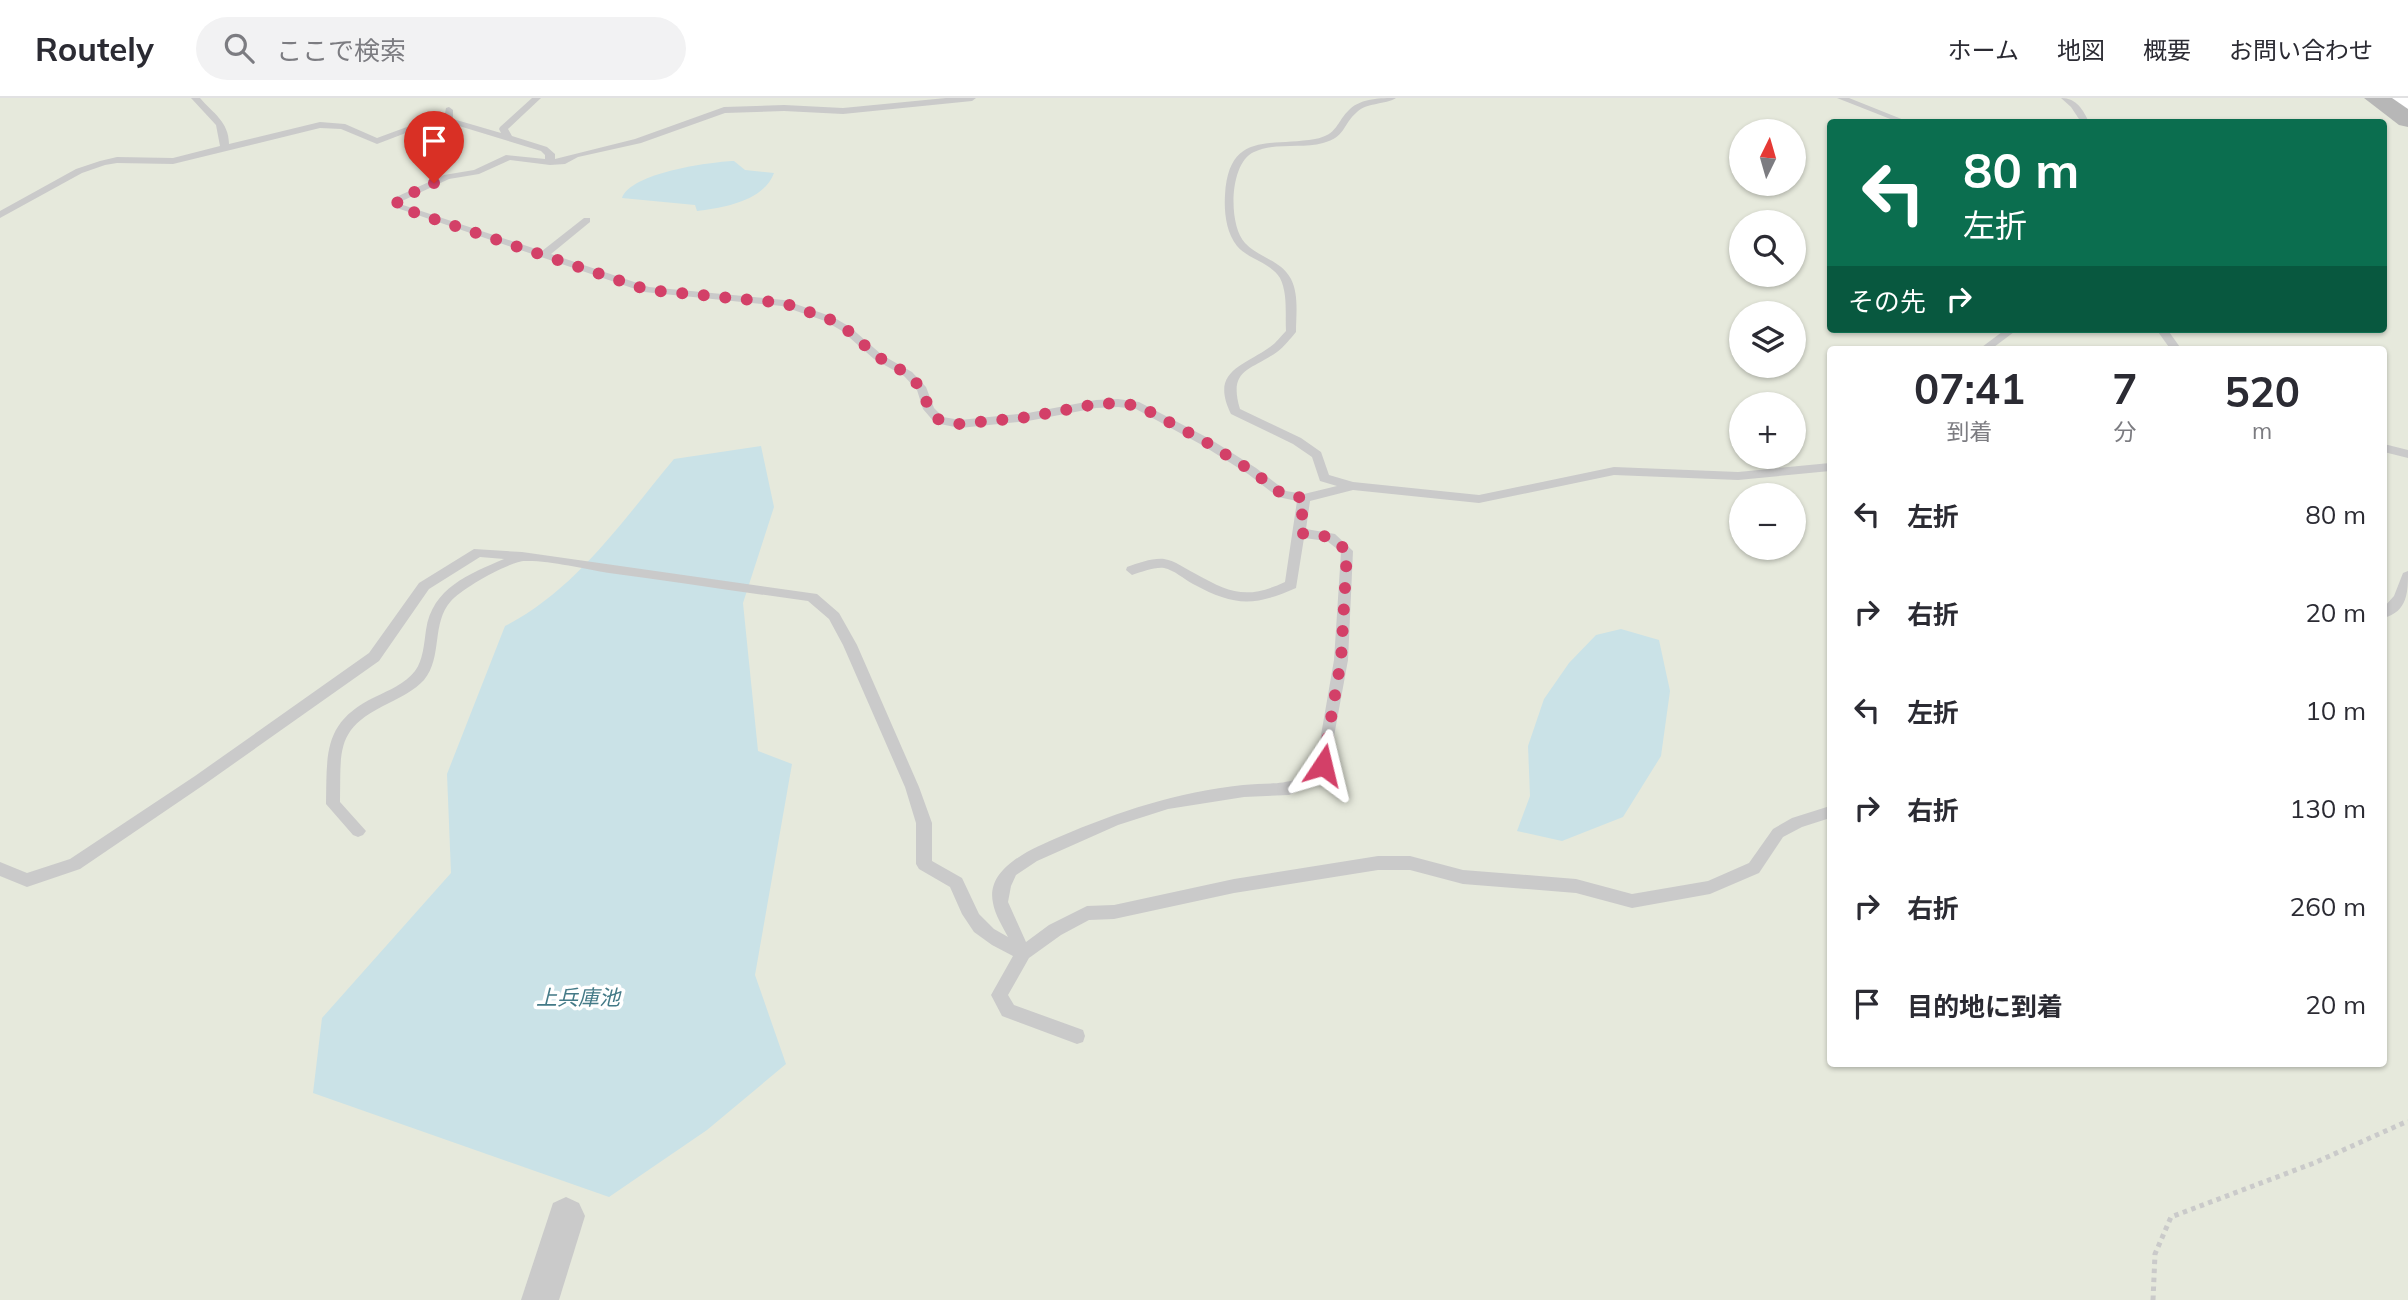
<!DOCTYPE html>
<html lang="ja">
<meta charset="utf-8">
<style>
:root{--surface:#fff;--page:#f2f2f3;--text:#2b2b33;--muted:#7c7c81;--line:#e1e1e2}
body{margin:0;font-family:Mulish,"Noto Sans JP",sans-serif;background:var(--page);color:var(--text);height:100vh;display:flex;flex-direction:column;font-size:26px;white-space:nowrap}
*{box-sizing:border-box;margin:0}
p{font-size:23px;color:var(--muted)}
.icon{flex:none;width:38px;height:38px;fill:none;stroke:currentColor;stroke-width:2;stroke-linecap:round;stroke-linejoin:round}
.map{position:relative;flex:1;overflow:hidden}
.details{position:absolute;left:1827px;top:248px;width:560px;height:721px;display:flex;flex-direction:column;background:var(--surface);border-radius:7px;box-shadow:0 2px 5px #0004}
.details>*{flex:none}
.banner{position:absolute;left:1827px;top:21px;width:560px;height:214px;border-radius:7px;box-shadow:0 2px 5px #0004;background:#0b6e4f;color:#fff;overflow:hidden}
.needle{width:46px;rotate:5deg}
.tools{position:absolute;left:1729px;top:21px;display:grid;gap:14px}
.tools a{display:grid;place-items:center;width:77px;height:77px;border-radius:50%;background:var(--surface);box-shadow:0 2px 5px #0004;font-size:35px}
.pin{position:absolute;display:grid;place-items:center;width:60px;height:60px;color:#fff;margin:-72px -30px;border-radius:50% 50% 50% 0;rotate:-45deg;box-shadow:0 0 7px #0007}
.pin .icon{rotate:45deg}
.me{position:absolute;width:77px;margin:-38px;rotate:10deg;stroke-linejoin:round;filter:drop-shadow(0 0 5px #0008)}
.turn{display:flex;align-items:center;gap:24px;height:147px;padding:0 21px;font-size:32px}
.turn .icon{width:91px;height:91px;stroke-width:2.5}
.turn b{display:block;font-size:49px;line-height:60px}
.then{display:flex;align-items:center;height:66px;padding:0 21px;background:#0003;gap:14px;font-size:26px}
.eta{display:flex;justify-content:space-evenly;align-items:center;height:119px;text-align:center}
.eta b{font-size:42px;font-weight:700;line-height:49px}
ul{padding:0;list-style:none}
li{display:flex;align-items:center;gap:21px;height:98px;padding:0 21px}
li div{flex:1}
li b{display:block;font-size:26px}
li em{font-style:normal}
header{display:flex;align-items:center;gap:42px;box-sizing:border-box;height:98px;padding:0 35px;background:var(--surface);border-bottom:2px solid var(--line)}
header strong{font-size:33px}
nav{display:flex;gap:38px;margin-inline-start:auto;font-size:24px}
.search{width:490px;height:63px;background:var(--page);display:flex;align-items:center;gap:18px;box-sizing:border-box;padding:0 24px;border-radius:38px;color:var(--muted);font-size:26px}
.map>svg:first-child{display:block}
.green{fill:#e6e9dc;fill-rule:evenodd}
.water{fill:#cae2e7}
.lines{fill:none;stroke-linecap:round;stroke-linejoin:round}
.path{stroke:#cacaca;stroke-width:5;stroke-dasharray:4.5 4.5;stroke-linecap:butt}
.lane{fill:#cacaca;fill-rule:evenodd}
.street{fill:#cacaca;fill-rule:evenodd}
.secondary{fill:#b7b7b7;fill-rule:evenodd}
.route{stroke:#d34068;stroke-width:12;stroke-dasharray:0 21.6}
.labels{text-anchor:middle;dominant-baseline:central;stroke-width:7;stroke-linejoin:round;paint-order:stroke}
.water-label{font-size:21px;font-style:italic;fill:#447a87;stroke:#fff}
</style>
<header>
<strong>Routely</strong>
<div class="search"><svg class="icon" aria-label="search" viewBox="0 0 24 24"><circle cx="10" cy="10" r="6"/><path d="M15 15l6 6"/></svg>ここで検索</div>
<nav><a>ホーム</a><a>地図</a><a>概要</a><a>お問い合わせ</a></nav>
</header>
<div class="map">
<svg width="2408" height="1202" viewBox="0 0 2408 1202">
<rect width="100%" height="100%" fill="#fff"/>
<path class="green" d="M0,0H2377L2408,18V1202H0ZM1830,24H2384V231H1830ZM1741,33H1794V86H1741ZM1741,124H1794V177H1741ZM1741,215H1794V268H1741ZM1830,252H2384V966H1830ZM1741,306H1794V359H1741ZM1741,397H1794V450H1741Z"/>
<g class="water">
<path d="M734,63L745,72L774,75C764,103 723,110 697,113L695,107L622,100C631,75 708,64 734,63Z"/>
<path d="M761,348L774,409L743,505L758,653L792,666L755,877L786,966L707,1032L609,1099L313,995L322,920L451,775L447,676L505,528C576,492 623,422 674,361Z"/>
<polygon points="1621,531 1659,542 1670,593 1661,658 1623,719 1562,743 1517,733 1530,698 1528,648 1544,601 1569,565 1596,537"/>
</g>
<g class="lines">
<polyline class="path" points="2153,1202 2155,1156 2171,1119 2314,1065 2408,1023"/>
<g class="lane">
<path d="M191,0H200C213,15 229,24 229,46L320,24L345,26L377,40L445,15L446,10L449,9L453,12V21L501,35L499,31L500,29L532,0H541L508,31L512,38L547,49L555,56V61L635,41L724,9L784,7L843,10L946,0H976L972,3L843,16L784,13L725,15L641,45L578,59L565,66L550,67L510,62L479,76L449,81L402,103L403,107L542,153L584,120H590V124L551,156L649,189L784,202L833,219L850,229L882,257L912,274L926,289L934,310L943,319L960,322L1028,315L1096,302L1118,301L1139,304L1210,341L1256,370L1286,393L1304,396L1337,388L1320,383L1312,359L1293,346L1231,316C1210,273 1242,269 1270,249C1276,245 1280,239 1286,233C1285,216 1288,196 1280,180C1270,164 1249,162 1237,148C1226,134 1224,114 1225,97C1229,33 1269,49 1315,41C1338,37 1336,24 1350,11C1362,0 1381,0 1396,0C1385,7 1368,4 1357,14C1342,27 1346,39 1323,45C1301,51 1275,44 1254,54C1229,65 1228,127 1245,145C1259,160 1281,162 1291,181C1299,197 1296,217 1296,234C1290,241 1284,249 1277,254C1250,273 1228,271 1240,311L1301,340L1321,354L1329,377L1353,384L1479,397L1614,369L1738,374L1830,365V373L1738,382L1614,377L1479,405L1353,392L1310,403L1306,431L1335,436L1353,453L1348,562L1328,671L1319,684L1289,697L1244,699L1168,711L1118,727L1037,763L1016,777L1011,788L1008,804L1026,844L1049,827L1087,808L1114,807L1234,781L1378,758H1410L1463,772L1576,781L1632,796L1708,783L1749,765L1773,731L1792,720L1830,708V720L1802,729L1783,739L1759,775L1710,796L1632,810L1576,795L1463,786L1410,772H1378L1234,795L1114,821L1089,822L1061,837L1029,860L1008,897L1014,907L1083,932L1085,938L1083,944L1077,946L1002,918L991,897L1013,858L992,847L974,834L962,816L950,789L919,771L916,766V725L905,689L843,547L829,521L808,503C742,494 675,484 609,475C585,471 547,462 525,463C510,463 461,491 451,503C431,525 443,559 424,582C415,592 401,599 389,605C335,631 341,650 340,704L366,733L363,737L358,739L353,737L326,706C327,655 323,624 375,599C389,592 405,586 415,573C423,562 424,546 426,532C432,490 469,476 504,461L480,459L429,491L379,563L205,686L80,771L27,789L0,778V764L27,775L70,761L195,678L369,555L419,485L474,451L522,454L817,496L839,515L857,547L919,689L932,725V763L962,780L979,816L994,831L1008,839C1003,829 995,817 993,805C985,769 1034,750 1059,739C1120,713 1177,694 1243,687C1270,684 1299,690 1316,666L1334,562L1341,454L1327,443L1304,440L1296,490C1253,509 1234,508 1193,486C1184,481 1174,472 1164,470C1154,469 1142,474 1132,477L1126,472L1127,469C1139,465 1152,460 1164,461C1176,463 1184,470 1194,475C1230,495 1246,502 1285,484L1297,403L1278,399L1248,376L1202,347L1136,311L1118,309L1096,310L1028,323L960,330L935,325L923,311L917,292L904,278L874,261L842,233L825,223L782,208L644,194L394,109V100L444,77L474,72L506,57L545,61V57L541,53L446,24L445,20L377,46L341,31L320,30L173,66L117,65L105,67L82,75L0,120V113L76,71L100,63L117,59L173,60L220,48L216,27Z"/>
<polygon points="1837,0 1849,0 1909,24 1898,24"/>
<path d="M2061,0C2077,0 2083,12 2089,24H2081L2071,9Z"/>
<polygon points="2006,231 2018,231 1990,252 1978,252"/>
<polygon points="2156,231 2167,231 2182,252 2171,252"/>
<polygon points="2384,346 2408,352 2408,360 2384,354"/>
<path d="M2408,473C2408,494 2408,513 2384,520V509L2394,498L2403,475Z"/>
</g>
<polygon class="street" points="566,1099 579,1105 585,1118 559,1202 521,1202 553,1105"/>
<polygon class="secondary" points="2364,0 2392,0 2408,11 2408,29 2399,27"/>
</g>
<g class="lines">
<polyline class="route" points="434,85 397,102 398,109 648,192 784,205 829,221 846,231 878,259 908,276 922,291 929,311 939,322 960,326 1028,319 1096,306 1118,305 1139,308 1206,344 1252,373 1282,396 1304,400 1300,435 1331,439 1347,453 1341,562 1323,667"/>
</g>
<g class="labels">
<g class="water-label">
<text x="578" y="899">上兵庫池</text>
</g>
</g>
</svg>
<div class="tools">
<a><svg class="needle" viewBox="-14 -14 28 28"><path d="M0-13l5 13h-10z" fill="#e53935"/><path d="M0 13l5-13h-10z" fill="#7c7c81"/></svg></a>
<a><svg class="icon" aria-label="search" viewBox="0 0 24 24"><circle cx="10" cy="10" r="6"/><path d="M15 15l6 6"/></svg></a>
<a><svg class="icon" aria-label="layers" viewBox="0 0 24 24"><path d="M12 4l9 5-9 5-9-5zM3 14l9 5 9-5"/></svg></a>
<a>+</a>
<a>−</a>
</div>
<div class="pin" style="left:434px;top:85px;background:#d93025"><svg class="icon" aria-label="arrive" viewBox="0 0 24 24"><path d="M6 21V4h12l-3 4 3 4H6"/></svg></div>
<svg class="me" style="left:1323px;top:667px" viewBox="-20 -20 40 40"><path d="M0-17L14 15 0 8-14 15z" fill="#d34068" stroke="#fff" stroke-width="4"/></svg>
<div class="banner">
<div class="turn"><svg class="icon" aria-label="left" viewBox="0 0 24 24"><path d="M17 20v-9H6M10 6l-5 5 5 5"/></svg><div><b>80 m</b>左折</div></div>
<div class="then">その先<svg class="icon" aria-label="right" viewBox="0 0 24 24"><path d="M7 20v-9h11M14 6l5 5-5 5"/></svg></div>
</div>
<section class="details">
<div class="eta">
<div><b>07:41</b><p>到着</p></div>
<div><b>7</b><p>分</p></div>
<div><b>520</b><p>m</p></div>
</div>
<ul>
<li><svg class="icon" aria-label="left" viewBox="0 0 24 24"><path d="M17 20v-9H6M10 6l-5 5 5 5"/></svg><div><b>左折</b></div><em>80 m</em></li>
<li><svg class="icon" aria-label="right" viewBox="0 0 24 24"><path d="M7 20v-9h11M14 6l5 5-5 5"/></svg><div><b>右折</b></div><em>20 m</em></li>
<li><svg class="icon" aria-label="left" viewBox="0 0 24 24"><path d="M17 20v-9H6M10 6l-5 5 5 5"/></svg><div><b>左折</b></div><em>10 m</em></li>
<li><svg class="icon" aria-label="right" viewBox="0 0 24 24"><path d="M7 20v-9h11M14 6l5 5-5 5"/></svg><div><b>右折</b></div><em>130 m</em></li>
<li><svg class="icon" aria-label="right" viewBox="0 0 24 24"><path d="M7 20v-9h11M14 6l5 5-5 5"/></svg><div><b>右折</b></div><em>260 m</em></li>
<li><svg class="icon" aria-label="arrive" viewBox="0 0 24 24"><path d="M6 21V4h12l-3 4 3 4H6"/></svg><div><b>目的地に到着</b></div><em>20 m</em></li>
</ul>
</section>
</div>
